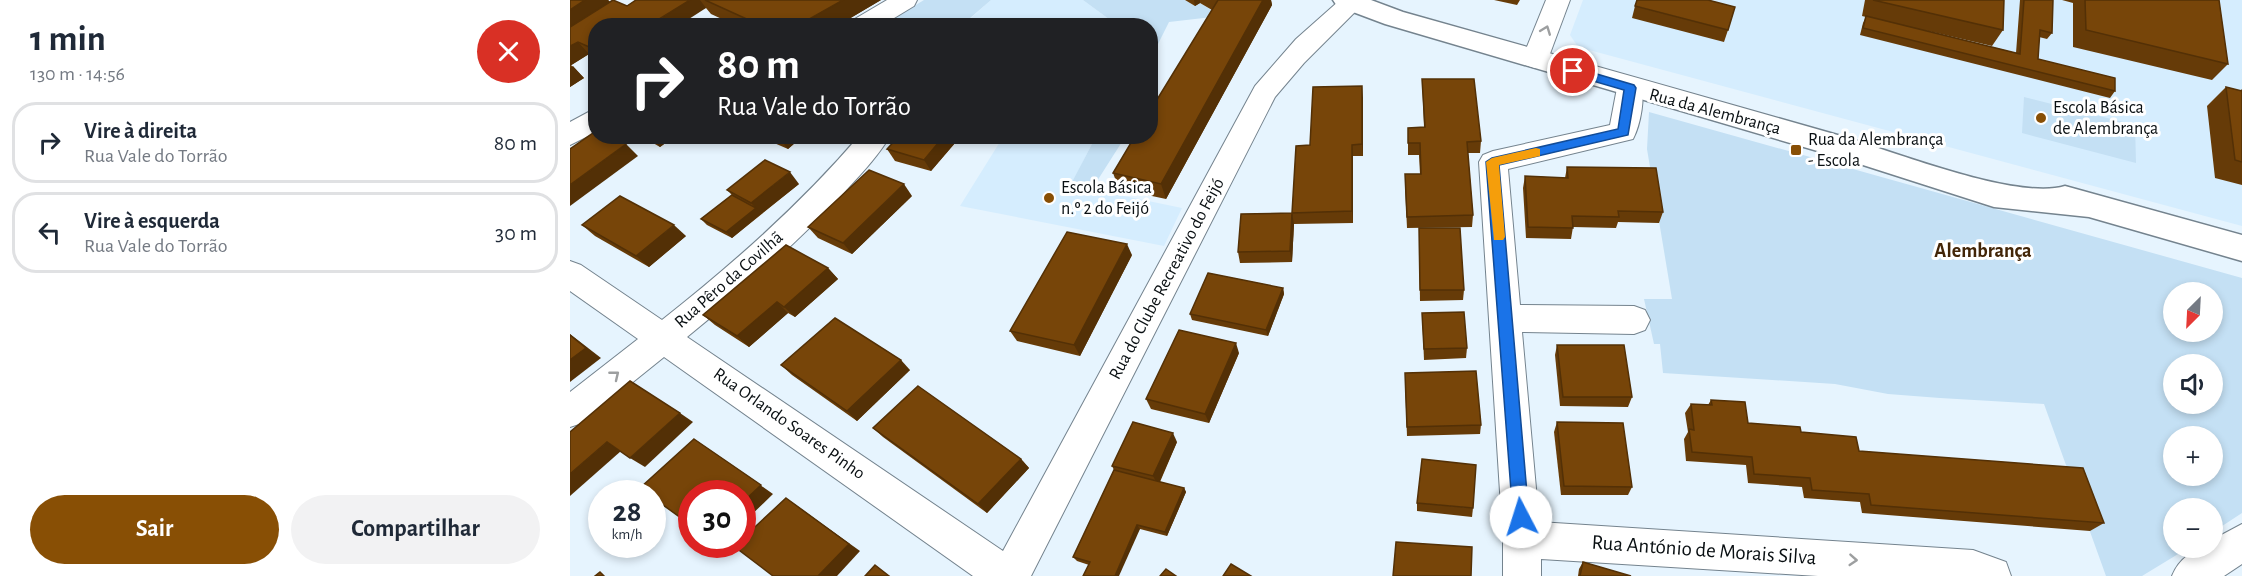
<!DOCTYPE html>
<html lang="pt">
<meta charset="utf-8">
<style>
:root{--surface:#fff;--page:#f2f2f3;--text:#1f2937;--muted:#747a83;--line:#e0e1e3;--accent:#884f05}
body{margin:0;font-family:"Alegreya Sans",sans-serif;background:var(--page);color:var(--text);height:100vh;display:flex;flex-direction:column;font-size:22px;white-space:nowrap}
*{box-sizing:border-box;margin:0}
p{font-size:20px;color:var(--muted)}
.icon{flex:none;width:33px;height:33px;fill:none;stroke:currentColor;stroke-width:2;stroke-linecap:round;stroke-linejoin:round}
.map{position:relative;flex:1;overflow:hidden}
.sheet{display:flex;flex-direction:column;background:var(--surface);width:570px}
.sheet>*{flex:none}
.banner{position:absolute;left:18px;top:18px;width:570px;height:126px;border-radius:24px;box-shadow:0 3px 9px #0003;background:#202124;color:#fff;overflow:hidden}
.needle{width:39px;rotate:204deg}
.controls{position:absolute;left:1593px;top:282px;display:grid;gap:12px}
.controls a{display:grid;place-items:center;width:60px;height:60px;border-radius:50%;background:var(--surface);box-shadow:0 3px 9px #0003;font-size:30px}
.speed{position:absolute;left:18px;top:480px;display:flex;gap:12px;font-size:30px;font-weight:700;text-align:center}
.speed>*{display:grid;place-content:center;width:78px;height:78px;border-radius:50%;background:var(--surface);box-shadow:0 3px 9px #0003;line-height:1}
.speed small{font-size:15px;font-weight:400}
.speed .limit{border:9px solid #d22;background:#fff;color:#111}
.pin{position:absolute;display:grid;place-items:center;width:51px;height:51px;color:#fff;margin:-26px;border:3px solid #fff;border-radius:50%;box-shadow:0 2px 6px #0007}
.me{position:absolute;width:66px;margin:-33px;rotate:355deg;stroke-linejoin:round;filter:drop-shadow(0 0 4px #0008)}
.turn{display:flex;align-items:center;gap:21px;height:126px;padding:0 30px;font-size:27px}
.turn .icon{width:78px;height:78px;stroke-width:2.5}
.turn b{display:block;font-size:42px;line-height:51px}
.round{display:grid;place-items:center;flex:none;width:63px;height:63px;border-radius:32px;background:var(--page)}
.overview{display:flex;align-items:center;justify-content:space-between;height:102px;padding:0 30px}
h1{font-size:36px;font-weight:700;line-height:45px}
.cta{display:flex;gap:12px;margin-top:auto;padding:12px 30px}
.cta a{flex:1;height:69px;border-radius:36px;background:var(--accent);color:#fff;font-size:24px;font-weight:700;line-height:69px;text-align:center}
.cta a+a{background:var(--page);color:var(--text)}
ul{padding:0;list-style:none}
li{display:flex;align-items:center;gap:18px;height:81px;margin:0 12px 9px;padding:0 18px;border:3px solid var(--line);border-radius:24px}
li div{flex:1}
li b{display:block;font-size:22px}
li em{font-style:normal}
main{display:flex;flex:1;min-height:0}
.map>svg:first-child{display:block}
.built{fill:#d5edfe}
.green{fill:#c4e0f4;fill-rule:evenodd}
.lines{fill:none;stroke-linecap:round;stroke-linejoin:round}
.street-casing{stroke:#74838e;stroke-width:2}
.secondary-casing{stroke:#74838e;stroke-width:3}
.street{fill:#fff;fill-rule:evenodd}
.secondary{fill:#fff;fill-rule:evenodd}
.wall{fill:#663b08}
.shaded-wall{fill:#533006}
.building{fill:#774509;stroke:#533006;stroke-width:1.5}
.oneway{stroke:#9d9fa0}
.route{fill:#1a73e8;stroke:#114b97;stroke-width:1.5}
.slow{fill:#f59e0b}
.poi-dot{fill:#884f05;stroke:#fff;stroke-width:2}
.labels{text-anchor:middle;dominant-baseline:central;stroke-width:6;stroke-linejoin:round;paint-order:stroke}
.poi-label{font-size:18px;fill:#090f12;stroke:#fff;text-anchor:start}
.street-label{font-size:18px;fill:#090f12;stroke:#fff}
.neighbourhood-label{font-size:20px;font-weight:bold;fill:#422507;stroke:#fff}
.near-street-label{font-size:21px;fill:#090f12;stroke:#fff}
</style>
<main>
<section class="sheet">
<div class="overview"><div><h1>1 min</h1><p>130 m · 14:56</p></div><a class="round" style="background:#d93025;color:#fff"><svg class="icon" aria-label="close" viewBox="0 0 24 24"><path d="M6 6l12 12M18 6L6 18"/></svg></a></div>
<ul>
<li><svg class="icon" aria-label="right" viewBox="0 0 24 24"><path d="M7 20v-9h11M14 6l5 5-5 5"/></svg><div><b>Vire à direita</b><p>Rua Vale do Torrão</p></div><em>80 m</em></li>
<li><svg class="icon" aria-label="left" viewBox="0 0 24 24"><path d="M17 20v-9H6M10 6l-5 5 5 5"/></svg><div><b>Vire à esquerda</b><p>Rua Vale do Torrão</p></div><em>30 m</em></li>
</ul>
<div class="cta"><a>Sair</a><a>Compartilhar</a></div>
</section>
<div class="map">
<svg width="1672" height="576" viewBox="0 0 1672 576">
<rect width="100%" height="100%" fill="#e6f4fe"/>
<g class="built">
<polygon points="421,0 513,0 547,25 392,26"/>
<polygon points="1013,0 1672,0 1672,226 1008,47 1000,35"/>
<polygon points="515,136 522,144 501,185 612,208 594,246 390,206 433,137"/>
</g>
<g class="green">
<polygon points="354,0 421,0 392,25 313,25"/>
<polygon points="513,0 615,0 625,6 630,3 651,16 599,22 581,58 580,26 547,25"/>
<polygon points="1454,97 1565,125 1566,163 1452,133"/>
<path d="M1079,112L1672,278V513L1643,532L1642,508H1604V548H1618L1572,576H1536L1474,404L1370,398L1318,394L1265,384L1093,373L1090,344H1084L1074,299H1102L1077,149ZM1604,292H1642V332H1604ZM1604,364H1642V404H1604ZM1604,436H1642V476H1604Z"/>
<polygon points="515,137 555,137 522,189 501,184 522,144"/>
</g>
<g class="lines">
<g class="street-casing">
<g id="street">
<polygon points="317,0 347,0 344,6 311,26 280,26 283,20"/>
<path d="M770,0H792L794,3L734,63L705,97L461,576H403L94,357L12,423L0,427V392L68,339L0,291V261L11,265L92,320C163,264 230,205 289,136H320C307,158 287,178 270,197C222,247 171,293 117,337L433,551L685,86L726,39Z"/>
<polygon points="976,0 1000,0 978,59 974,65 965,68 956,65 952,59"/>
<path d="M1060,79L1069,81C1077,94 1070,126 1063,139L938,169L950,305L1064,306L1075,310L1080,320L1075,330L1064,334L952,332L969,522L1403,550L1436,562L1441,576H1248L971,559V576H933V539L909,162L913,155L923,151L1040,125L1047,88L1051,81Z"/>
<polygon points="26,108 26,132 0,145 0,122"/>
<path d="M1672,524V564L1654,576H1602C1609,559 1623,548 1642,548V540Z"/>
</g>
</g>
<g class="secondary-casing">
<path id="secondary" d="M763,0H801L833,12C979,53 1125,94 1271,136C1323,151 1447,201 1495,186L1672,235V261L1519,217L1424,207L1268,157L815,24L767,6Z"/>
</g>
<use href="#street" class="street"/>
<use href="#secondary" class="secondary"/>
</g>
<g class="wall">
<polygon points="0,0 38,0 40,2 57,6 66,0 311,0 267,26 167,26 141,14 136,8 26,26 26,57 19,54 1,65 14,78 0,87"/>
<polygon points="615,0 701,0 702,5 596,199 549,189 543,173 642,10 630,3 625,6"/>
<polygon points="924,0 950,0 947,5"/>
<polygon points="1295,0 1434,0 1433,30 1422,46 1354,30 1446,53 1450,0 1483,0 1482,33 1477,39 1469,37 1468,59 1545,91 1540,98 1290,35 1293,23 1296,17 1292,16"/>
<polygon points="1492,0 1649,0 1658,64 1642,80 1503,47 1503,3"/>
<polygon points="1065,6 1158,30 1154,42 1062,18"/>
<polygon points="852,79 911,141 910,153 898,153 903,215 902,227 837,228 835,186 850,174 849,155 838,155 838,128 854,127"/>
<polygon points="1656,87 1670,91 1672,89 1672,185 1645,178 1637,106"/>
<polygon points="793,98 793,156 783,156 783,223 724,224 722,262 670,263 668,252 722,213 740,145"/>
<polygon points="71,136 105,136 90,147"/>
<polygon points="188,136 233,136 218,149"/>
<polygon points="329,136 391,136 361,171 325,161 317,149"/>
<polygon points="997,167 1093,212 1089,223 1048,222 1046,228 1003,227 1001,239 956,238 953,188 955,176 995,178"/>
<polygon points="229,184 162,238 137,225 131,219 162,195 157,190"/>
<polygon points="342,196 282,254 248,238 238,227"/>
<polygon points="12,225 116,236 79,267 25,236"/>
<polygon points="849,228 894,290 893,300 850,301"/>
<polygon points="562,255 510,356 447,341 440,331"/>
<polygon points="258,268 268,279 225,317 218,313 179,347 145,325 133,315"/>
<polygon points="713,288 714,294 698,336 622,320 620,314"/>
<polygon points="852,313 897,348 896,358 854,360"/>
<polygon points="987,345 1062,397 1058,407 990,406 985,355"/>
<polygon points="669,353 639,423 581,409 576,399"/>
<polygon points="211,365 340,370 287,421 222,375"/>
<polygon points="835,383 911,425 910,434 837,436"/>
<polygon points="1141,400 1178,423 1231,432 1289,451 1534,523 1520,531 1292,513 1290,502 1234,498 1232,487 1178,483 1176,465 1116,461 1114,439 1118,432 1115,413 1121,404 1138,405"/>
<polygon points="987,422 1062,487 1058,495 991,495 984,432"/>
<polygon points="303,428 451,459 459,468 417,513 313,437"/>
<polygon points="607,442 590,482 614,488 616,492 597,536 570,529 519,565 507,561 503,557 544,470 542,466"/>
<polygon points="847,503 903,508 902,517 847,511"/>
<polygon points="1013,562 1061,576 1008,576 1009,569"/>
</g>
<g class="shaded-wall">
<polygon points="15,0 38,0 41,3 0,29 0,10"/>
<polygon points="120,0 130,0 136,8 108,26 78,26"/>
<polygon points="273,0 311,0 267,26 227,26"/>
<polygon points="624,0 630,0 630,3 625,6"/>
<polygon points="693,0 701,0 702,5 596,199 591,184"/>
<polygon points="8,42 19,54 0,66 0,46"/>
<polygon points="3,66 14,78 0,87 0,68"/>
<polygon points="792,86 793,98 793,156 792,144"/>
<polygon points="80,136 105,136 90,147"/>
<polygon points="210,136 233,136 218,149 209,138"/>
<polygon points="374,136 391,136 361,171 354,160"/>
<polygon points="56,144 68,156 0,206 0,185"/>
<polygon points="782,145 783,156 783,223 782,211"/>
<polygon points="220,172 229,184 191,214 181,203"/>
<polygon points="334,184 342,196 282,254 273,243"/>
<polygon points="186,208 191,214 162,238 156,232"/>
<polygon points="722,213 724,224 722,262 720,251"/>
<polygon points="104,225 116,236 79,267 66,256"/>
<polygon points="557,244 562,255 510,356 504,345"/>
<polygon points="258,268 268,279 225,317 214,307"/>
<polygon points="713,288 714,294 698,336 696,330"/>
<polygon points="207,302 218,313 179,347 167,336"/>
<polygon points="0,334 31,358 0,382"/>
<polygon points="666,343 669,353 639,423 635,414"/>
<polygon points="331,360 340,370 287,421 277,411"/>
<polygon points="110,413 123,422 75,467 60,458"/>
<polygon points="603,433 607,442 588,485 583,476"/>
<polygon points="124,439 203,494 172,524 172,503"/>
<polygon points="37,442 51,451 0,496 0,474"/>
<polygon points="451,459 459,468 417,513 408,504"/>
<polygon points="614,488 616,492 597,536 595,532"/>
<polygon points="216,498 290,551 267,576 248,576"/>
<polygon points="567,525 570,529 549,576 545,576"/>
</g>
<g class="building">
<polygon points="0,0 15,0 0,10"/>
<polygon points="43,0 57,6 66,0 120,0 78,26 26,26 26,50 8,42 0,46 0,27"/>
<polygon points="135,0 273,0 227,26 192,26"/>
<polygon points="648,0 693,0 591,184 543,173 565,136 580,136 580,111"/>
<polygon points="1067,0 1138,0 1165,7 1158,30 1065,6"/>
<polygon points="1303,0 1434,0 1433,30"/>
<polygon points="1454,0 1483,0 1482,33 1470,30 1468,59 1545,78 1545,91 1293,28 1296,16 1450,54"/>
<polygon points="1515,0 1649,0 1658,64 1516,30"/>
<polygon points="852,79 904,79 911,141 897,142 903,215 837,217 835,174 851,174 850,143 838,143 838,128 855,127"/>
<polygon points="792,86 792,144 782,145 782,211 722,213 720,251 668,252 671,214 722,213 726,146 740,145 743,87"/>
<polygon points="1656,87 1672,91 1672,162 1665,160"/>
<polygon points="26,131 26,136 42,136 56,144 0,185 0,149"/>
<polygon points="329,136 374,136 354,160 317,149"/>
<polygon points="195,160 220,172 181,203 157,190"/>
<polygon points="997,167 1086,168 1093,212 1048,211 1049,217 1002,216 1003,228 958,227 955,176 998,178"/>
<polygon points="299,170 334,184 273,243 238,227"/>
<polygon points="162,195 186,208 156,232 131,219"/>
<polygon points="50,196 104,225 66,256 12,225"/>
<polygon points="849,228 890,228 894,290 850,290"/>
<polygon points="497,232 557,244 504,345 440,331"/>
<polygon points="216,245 258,268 214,307 207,302 167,336 133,315"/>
<polygon points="638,273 713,288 696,330 620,314"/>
<polygon points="894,312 897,348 854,349 852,313"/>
<polygon points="265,318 331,360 277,411 211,365"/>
<polygon points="609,330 666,343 635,414 576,399"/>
<polygon points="0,335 16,348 0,360"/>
<polygon points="987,345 1054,345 1062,397 993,397"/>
<polygon points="906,371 911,425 837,427 835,373"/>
<polygon points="60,381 110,413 60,458 37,442 0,474 0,432"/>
<polygon points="348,386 451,459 408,504 303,428"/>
<polygon points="1141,400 1175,402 1178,423 1230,427 1231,432 1286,437 1289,451 1513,468 1534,523 1301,505 1299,494 1242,490 1240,478 1184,474 1182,457 1122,452 1119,429 1124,430 1121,404 1142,405"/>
<polygon points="563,422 603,433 583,476 542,466"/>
<polygon points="987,422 1053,423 1062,487 994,486"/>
<polygon points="124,439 191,485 172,503 172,494 122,494 122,526 82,497 82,494 78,494 70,488"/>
<polygon points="852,459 906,465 903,508 847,503"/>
<polygon points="544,470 614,488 595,532 567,525 545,576 513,576 520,562 503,557"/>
<polygon points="216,498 279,544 248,576 203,576 165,547 167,544 172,544 172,539"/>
<polygon points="826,542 902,547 901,576 823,576"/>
<polygon points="1013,562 1061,576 1010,576"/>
<polygon points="661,564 681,576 653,576"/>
<polygon points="305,565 319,576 295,576"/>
<polygon points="596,569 606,576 590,576"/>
<polygon points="30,572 34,576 25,576"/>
</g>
<defs><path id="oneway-chevron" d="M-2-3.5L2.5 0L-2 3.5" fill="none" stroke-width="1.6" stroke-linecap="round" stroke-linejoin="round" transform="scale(1.5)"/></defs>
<g class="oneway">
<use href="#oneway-chevron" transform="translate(976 30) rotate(-69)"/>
<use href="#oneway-chevron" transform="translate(45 375) rotate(-39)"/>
<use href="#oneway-chevron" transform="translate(1283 560) rotate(4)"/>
</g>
<polygon class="route" points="1003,67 1064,85 1066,88 1058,135 929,165 959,517 956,523 951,525 945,523 943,517 916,162 922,158 1048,129 1054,90 999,74 999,68"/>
<polygon class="slow" points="966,148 970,149 970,156 929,165 935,237 933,240 924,240 916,162 922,158"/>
<g class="poi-dot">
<circle cx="1471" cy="118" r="6"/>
<rect x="1220" y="144" width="12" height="12" rx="3"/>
<circle cx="479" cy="198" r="6"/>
</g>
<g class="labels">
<g class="poi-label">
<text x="1483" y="108">Escola Básica<tspan x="1483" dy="21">de Alembrança</tspan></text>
<text x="1238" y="140">Rua da Alembrança<tspan x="1238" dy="21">- Escola</tspan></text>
<text x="491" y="188">Escola Básica<tspan x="491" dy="21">n.º 2 do Feijó</tspan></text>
</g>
<g class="street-label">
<text transform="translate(1145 112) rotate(15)">Rua da Alembrança</text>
<text transform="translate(597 279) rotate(-62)">Rua do Clube Recreativo do Feijó</text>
<text transform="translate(159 280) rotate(-41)">Rua Pêro da Covilhã</text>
<text transform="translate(219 424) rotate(35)">Rua Orlando Soares Pinho</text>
</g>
<g class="neighbourhood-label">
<text x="1413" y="251">Alembrança</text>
</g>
<g class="near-street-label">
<text transform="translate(1134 550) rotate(4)">Rua António de Morais Silva</text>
</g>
</g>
</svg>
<div class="controls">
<a><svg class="needle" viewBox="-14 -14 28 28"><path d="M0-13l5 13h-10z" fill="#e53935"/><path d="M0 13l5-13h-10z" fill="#747a83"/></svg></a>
<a><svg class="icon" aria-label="sound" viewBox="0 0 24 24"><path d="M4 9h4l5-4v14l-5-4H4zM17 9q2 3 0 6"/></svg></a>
<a>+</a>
<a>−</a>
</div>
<div class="speed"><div>28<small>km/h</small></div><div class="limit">30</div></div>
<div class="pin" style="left:1003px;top:71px;background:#d93025"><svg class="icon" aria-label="arrive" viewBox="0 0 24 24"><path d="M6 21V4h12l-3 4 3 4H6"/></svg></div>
<svg class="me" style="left:951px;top:517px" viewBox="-20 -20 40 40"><circle r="19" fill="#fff"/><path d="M0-13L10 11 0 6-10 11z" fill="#1a73e8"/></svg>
<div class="banner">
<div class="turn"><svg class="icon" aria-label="right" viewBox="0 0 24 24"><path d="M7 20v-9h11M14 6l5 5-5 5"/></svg><div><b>80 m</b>Rua Vale do Torrão</div></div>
</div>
</div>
</main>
